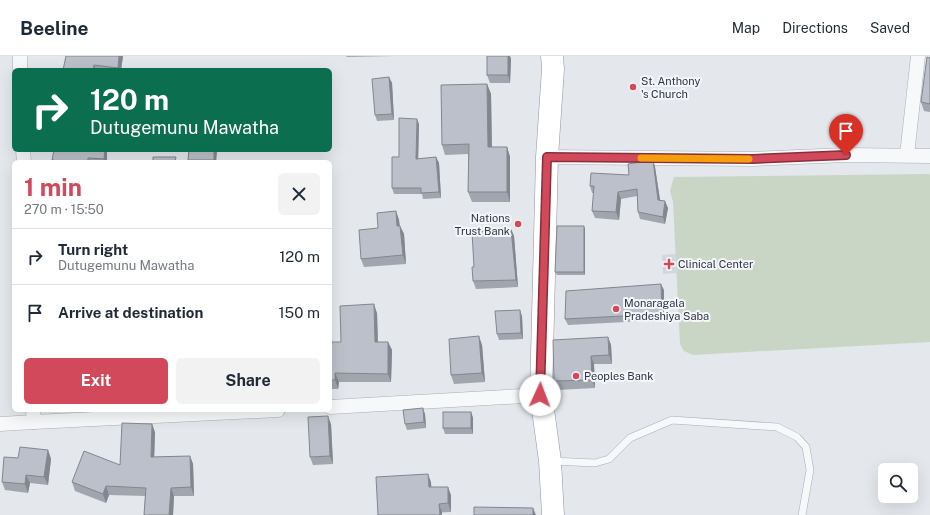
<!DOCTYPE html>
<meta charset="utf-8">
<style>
:root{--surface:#fff;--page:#f2f2f3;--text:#1f2937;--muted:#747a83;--line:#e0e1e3;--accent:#d1495b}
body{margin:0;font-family:"Public Sans",sans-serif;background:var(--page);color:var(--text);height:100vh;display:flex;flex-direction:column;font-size:15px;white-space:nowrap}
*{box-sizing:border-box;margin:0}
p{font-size:13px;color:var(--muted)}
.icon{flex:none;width:22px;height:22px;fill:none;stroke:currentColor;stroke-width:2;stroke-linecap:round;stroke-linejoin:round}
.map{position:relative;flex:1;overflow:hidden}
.details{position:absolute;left:12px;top:104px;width:320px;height:252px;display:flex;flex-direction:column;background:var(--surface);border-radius:6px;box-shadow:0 4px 16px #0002}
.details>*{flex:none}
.banner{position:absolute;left:12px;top:12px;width:320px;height:84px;border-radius:6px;box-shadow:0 4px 16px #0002;background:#0b6e4f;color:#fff;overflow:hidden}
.buttons{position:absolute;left:878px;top:407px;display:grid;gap:8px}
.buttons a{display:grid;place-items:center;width:40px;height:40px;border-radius:6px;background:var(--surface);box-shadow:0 4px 16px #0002;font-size:20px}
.pin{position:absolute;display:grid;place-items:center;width:34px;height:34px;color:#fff;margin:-41px -17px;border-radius:50% 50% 50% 0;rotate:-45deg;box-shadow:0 0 4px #0007}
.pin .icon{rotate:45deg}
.me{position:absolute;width:44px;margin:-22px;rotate:2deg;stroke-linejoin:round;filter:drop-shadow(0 0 3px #0008)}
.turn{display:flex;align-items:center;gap:14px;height:84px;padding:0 12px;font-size:18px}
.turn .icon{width:52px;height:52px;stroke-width:2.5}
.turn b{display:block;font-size:28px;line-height:34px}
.round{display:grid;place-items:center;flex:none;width:42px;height:42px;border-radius:6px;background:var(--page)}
.headline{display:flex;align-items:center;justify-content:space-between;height:68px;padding:0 12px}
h1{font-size:24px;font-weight:700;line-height:30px;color:var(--accent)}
.action{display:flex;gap:8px;margin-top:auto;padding:8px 12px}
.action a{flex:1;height:46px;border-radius:6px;background:var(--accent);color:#fff;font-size:16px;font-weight:700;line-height:46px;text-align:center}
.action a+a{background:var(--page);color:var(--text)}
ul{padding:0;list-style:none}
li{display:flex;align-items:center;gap:12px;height:56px;padding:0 12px;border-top:1px solid var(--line)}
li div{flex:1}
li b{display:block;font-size:15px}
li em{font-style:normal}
header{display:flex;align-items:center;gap:24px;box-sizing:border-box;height:56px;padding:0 20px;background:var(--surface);border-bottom:1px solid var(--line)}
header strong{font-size:19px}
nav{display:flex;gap:22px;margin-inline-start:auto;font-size:14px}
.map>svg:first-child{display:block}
.built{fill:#d2d6de}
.green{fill:#c9d6c5}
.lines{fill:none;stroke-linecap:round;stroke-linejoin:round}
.service-casing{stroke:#a9aeb7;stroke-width:8}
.minor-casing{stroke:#a9aeb7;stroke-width:15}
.trunk-casing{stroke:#8b94a3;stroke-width:23}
.service{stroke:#f7f8fa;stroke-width:7}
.minor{stroke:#f7f8fa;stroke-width:14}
.trunk{stroke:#fff;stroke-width:22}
.wall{fill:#a1a5ae}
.shaded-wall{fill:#83868d}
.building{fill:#bbc0ca;stroke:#83868d}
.route-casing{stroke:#882f3b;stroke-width:10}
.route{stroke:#d1495b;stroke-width:7}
.slow{stroke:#f59e0b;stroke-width:7}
.poi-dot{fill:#d1495b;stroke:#f4f6f9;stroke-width:1.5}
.labels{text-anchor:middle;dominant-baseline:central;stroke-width:4;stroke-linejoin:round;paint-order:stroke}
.poi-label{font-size:11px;fill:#2b3445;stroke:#f4f6f9;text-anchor:start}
</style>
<header>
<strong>Beeline</strong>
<nav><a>Map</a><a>Directions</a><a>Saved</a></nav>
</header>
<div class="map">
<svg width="930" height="459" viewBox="0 0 930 459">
<rect width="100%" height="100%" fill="#e4e7ec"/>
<polygon class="built" points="676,198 676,217 663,218 662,199"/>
<polygon class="green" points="929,118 930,120 930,286 693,299 684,295 680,288 673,146 670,135 674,121"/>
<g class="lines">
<g class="service-casing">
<polyline id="service" points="551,405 595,407 609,403 630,382 672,364 777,371 797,381 806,391 810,414 802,459"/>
</g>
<g class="minor-casing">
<g id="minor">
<polyline points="20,0 20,14"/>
<polyline points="23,94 24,106"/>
<polyline points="907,99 918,0"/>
<polyline points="547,101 753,103 846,99 930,100"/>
<polyline points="330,351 541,339"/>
<polyline points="34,366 278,354"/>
<polyline points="0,368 34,366 33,354"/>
</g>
</g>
<g class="trunk-casing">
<polyline id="trunk" points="552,0 553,13 547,101 541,339 550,405 553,459"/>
</g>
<use href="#service" class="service"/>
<use href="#minor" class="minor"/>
<use href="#trunk" class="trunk"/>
</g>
<g class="wall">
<polygon points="123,0 121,14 63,14"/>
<polygon points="346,0 394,0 347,1"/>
<polygon points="487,0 510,0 511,3 510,27 490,27 487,19"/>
<polygon points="930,2 930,56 924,55 921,46"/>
<polygon points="389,21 392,27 394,64 377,65 375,59"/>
<polygon points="487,28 491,38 492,91 507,91 510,101 510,146 472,146 468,136 468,98 445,99 442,89"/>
<polygon points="419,68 418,103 436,101 439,107 441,142 423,143 422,138 394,138 392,132 399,101"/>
<polygon points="107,94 107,106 53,106 52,104"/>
<polygon points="189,94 217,94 216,106 189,106 188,104"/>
<polygon points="653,104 655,111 660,144 668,152 665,168 640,163 638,156 637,140 621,143 619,164 595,162 592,155 594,137 592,137 590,130 629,119"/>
<polygon points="396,155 399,164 400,170 404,178 406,208 364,211 361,203 378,172"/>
<polygon points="511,173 514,180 518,231 476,233 473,225 474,211"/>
<polygon points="585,173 585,219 557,219 555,216"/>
<polygon points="664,234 664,264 568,269 565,263"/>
<polygon points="377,257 378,286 388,286 392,294 391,326 339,326 338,333 330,333 330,286 341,286"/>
<polygon points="522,260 523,283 499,284 497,278"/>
<polygon points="608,281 611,289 612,308 594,308 595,332 557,334 554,325"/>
<polygon points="482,289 485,326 454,328 451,319"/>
<polygon points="471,356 473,362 473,378 445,378 443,372"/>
<polygon points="425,358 426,372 407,374 405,368"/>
<polygon points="331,368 333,408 313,409 310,401"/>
<polygon points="155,376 154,401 190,400 193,408 194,440 174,440 173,459 144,459 145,440 109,439 106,447 75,435 72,426 120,409"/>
<polygon points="48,394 51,403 48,429 30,427 28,437 5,434 2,426 18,402"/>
<polygon points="431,426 431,431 451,439 451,456 378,459"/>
</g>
<g class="shaded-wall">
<polygon points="119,0 123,0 121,14 118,14 118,12"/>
<polygon points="507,0 510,0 511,3 510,27 508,19"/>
<polygon points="94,9 96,14 93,14"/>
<polygon points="389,21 392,27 394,64 392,58"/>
<polygon points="487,28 491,38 492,101 488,91"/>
<polygon points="417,63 419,68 418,109 416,103"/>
<polygon points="507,91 510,101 510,146 507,136"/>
<polygon points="105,94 107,94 107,106 105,106 104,103"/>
<polygon points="214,94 217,94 216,106 214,106"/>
<polygon points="436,101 439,107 441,142 439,136"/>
<polygon points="653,104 655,111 661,151 658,144"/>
<polygon points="618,136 621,143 619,164 616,156"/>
<polygon points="665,145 668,152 665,168 663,161"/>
<polygon points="396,155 399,164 400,178 397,170"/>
<polygon points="400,170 404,178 406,208 403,199"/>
<polygon points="584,170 585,173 585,219 584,216"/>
<polygon points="511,173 514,180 518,231 516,224"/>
<polygon points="661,228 664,234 664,264 662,258"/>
<polygon points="374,248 377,257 378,294 375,286"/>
<polygon points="520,254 522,260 523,283 521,277"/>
<polygon points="479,280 482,289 485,326 482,317"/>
<polygon points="608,281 611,289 612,308 609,299"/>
<polygon points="388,286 392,294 391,326 388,318"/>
<polygon points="591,300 594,308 595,332 592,324"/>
<polygon points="335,317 339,326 338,333 335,324"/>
<polygon points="423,352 425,358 426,372 424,366"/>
<polygon points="471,356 473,362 473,378 471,372"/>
<polygon points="328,360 331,368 333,408 330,400"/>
<polygon points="152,368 155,376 154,409 151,401"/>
<polygon points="48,394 51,403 48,429 44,421"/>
<polygon points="190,400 193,408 194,440 191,431"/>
<polygon points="428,418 431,426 432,440 429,431"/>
<polygon points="26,419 30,427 28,437 25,428"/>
<polygon points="106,430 109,439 106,447 103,438"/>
<polygon points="448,431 451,439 451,456 448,447"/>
<polygon points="171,432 174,440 173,459 169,459"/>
<polygon points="439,448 442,456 442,459 440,459"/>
<polygon points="533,452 536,459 533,459"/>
</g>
<g class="building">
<polygon points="66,0 119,0 118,12 94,9 93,14 63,14"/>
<rect x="487" y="0" width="21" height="19"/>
<polygon points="927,1 930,2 930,48 921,46"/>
<polygon points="389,21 392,58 375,59 372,23"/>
<polygon points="487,28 488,91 507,91 507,136 468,136 469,88 442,89 441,29"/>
<polygon points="399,62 417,63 416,103 436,101 439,136 421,137 421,132 392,132 392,101 399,101"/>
<polygon points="54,94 105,94 104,103 88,102 88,106 54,106 54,104 52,104"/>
<polygon points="189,94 214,94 214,104 188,104"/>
<polygon points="153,101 176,101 175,106 153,106"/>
<polygon points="653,104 658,144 665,145 663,161 638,156 637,133 618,136 616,156 592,155 594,130 590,130 591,117 629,119 628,108"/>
<polygon points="396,155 397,170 400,170 403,199 361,203 359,174 378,172 377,157"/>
<polygon points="557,170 584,170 584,216 555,216"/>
<polygon points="511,173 516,224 473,225 472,211 474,211 472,176"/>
<polygon points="661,228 662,258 565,263 566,235"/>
<polygon points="374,248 375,286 388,286 388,318 335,317 335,324 330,324 330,286 341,286 340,250"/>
<polygon points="520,254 521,277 497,278 495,255"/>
<polygon points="479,280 482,317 451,319 449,283"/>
<polygon points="608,281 609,299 591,300 592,324 554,325 553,284"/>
<polygon points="423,352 424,366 405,368 403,354"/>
<rect x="443" y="356" width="28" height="16"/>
<polygon points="328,360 330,400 310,401 308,361"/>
<polygon points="122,367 152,368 151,401 190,400 191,431 171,432 169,459 144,459 146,432 106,430 103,438 72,426 84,395 120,409"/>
<polygon points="20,391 48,394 44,421 26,419 25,428 2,426 4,401 18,402"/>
<polygon points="428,418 429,431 448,431 448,447 439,448 440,459 378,459 376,421"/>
<polygon points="474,451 533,452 533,459 474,459"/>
</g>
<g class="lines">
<g class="route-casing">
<polyline id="route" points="540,339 547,101 753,103 846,99"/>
</g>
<use href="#route" class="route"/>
<polyline class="slow" points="641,102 749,103"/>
</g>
<g class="poi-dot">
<circle cx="633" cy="31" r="4"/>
<circle cx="518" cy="168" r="4"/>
<path d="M667 202h4v4h4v4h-4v4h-4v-4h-4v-4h4z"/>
<circle cx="616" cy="253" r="4"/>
<circle cx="576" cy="320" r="4"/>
</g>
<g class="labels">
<g class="poi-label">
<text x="641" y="25">St. Anthony<tspan x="641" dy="13">'s Church</tspan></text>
<text x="510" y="162" text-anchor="end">Nations<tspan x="510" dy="13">Trust Bank</tspan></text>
<text x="678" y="208">Clinical Center</text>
<text x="624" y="247">Monaragala<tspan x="624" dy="13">Pradeshiya Saba</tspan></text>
<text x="584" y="320">Peoples Bank</text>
</g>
</g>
</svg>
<div class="buttons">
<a><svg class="icon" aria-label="search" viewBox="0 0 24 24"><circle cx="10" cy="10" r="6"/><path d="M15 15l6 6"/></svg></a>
</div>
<div class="pin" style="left:846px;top:99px;background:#d93025"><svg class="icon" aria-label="arrive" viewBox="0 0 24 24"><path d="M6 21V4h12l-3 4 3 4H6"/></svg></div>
<svg class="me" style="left:540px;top:339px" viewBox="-20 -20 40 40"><circle r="19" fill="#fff"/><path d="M0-13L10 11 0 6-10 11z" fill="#d1495b"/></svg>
<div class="banner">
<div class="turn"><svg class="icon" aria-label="right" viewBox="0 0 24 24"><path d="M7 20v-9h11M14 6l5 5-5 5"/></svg><div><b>120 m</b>Dutugemunu Mawatha</div></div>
</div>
<section class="details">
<div class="headline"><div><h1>1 min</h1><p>270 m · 15:50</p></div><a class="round"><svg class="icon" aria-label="close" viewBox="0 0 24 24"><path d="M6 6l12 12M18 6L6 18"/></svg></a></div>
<ul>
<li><svg class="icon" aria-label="right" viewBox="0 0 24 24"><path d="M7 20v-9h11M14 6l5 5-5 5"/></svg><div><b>Turn right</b><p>Dutugemunu Mawatha</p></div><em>120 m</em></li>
<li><svg class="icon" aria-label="arrive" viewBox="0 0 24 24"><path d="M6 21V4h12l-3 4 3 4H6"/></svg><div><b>Arrive at destination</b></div><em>150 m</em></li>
</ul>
<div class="action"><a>Exit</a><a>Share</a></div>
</section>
</div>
